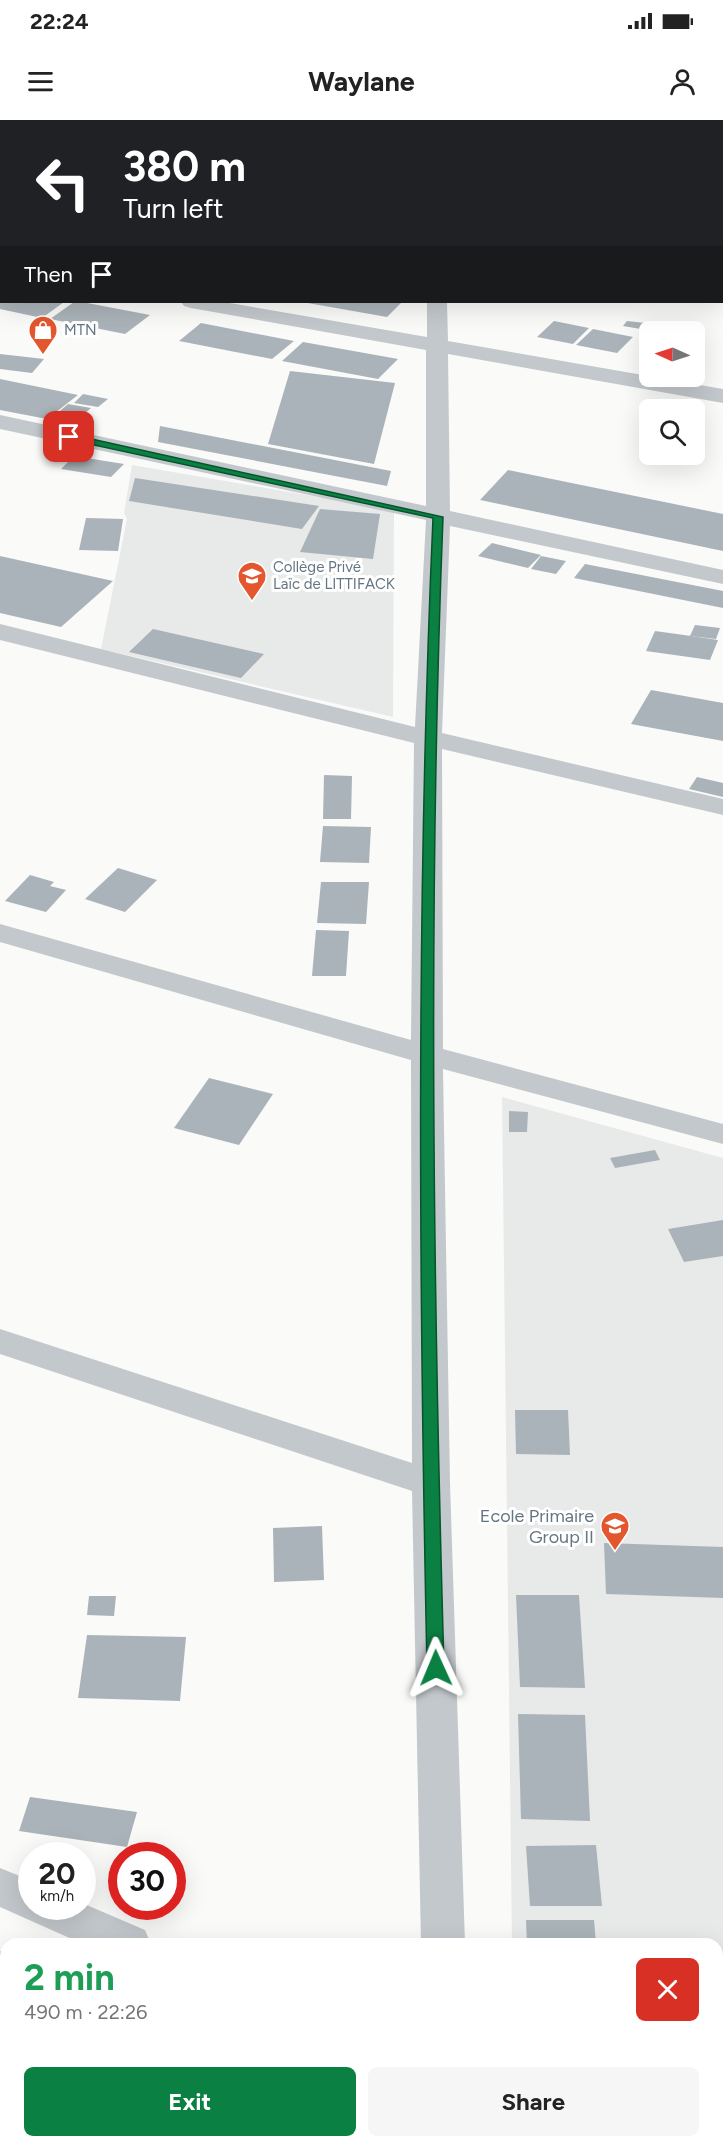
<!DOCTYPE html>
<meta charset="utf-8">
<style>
:root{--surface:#fff;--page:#f6f6f6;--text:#222;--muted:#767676;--accent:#0b8043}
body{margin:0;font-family:Figtree,sans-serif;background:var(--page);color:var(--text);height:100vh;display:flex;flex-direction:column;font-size:22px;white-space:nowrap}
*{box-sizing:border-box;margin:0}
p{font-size:20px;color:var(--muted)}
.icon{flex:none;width:33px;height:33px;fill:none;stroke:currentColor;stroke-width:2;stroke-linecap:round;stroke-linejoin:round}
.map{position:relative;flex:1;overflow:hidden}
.details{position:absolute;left:0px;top:1818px;width:723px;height:210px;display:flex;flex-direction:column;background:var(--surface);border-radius:18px 18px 0 0;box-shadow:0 6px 24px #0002}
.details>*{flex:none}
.guide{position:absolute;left:0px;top:0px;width:723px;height:183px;box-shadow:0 6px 24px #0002;background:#202124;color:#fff;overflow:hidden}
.needle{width:39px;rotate:273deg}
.buttons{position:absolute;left:639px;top:201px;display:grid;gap:12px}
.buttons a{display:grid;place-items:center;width:66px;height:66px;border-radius:9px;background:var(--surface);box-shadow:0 6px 24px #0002;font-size:30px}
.speed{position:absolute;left:18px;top:1722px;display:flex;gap:12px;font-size:30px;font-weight:700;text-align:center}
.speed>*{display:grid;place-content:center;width:78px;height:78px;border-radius:50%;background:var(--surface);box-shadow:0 6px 24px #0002;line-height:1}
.speed small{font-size:15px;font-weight:400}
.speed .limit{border:9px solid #d22;background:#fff;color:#111}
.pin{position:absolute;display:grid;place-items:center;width:51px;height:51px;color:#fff;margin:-26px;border-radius:12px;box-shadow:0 3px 9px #0006}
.me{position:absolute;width:66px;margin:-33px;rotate:359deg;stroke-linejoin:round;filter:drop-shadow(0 0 4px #0008)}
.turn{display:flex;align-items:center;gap:21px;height:126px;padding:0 24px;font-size:27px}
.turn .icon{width:78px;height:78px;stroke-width:2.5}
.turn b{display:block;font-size:42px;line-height:51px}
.then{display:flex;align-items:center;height:57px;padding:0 24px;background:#0003;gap:12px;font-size:22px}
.round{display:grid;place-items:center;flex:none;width:63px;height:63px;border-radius:9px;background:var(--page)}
.overview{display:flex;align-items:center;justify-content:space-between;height:102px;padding:0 24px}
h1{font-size:36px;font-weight:700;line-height:45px;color:#1e9e55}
.cta{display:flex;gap:12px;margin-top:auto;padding:12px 24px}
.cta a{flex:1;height:69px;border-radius:9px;background:var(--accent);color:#fff;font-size:24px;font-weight:700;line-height:69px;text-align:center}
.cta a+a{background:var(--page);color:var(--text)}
.status{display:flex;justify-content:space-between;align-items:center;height:42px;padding:0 30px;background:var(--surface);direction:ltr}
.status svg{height:16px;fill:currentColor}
header{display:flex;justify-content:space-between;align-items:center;height:78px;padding:0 24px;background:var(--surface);font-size:27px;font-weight:700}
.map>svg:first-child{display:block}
.built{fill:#e8e9e9}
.building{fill:#aab3b9}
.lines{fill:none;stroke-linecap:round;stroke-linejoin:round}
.minor{fill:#c3c8cc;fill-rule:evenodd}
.route{fill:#0b8043;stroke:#07532c;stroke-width:1.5}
.labels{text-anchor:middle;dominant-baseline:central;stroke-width:6;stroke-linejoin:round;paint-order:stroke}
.far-poi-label{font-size:15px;fill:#657683;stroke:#fff;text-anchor:start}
.poi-label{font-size:18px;fill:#657683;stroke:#fff;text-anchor:end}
</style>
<div class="status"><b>22:24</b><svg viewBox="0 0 49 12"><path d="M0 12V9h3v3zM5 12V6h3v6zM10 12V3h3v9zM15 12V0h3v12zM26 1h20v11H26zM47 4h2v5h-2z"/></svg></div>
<header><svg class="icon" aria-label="menu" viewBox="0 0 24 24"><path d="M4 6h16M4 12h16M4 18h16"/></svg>Waylane<svg class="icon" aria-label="person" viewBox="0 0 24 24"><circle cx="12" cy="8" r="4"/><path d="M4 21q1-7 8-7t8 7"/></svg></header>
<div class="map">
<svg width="723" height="2028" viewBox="0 0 723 2028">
<rect width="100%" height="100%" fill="#fafaf8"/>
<g class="built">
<polygon points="132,345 394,390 393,597 101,529 127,399 124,393"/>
<polygon points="502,977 723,1038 723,2019 717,2016 717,1824 512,1824"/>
</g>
<g class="building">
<polygon points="0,182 64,182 42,198 0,189"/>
<polygon points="74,182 82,182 150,195 125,214 50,199"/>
<polygon points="302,182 402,182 387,197"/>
<polygon points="554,201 589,208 573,224 537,217"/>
<polygon points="627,201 645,203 641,209 623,206"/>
<polygon points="201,203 294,221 272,239 179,221"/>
<polygon points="593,209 633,217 617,233 576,225"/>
<polygon points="303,222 398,239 378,259 282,241"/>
<polygon points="0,234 44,239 32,253 0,249"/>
<polygon points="290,251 395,263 374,344 268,324"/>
<polygon points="0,259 78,275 47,299 0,290"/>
<polygon points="83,274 108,279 98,287 74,283"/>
<polygon points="68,284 91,288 83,295 60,291"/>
<polygon points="160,306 391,351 387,366 158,322"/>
<polygon points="74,336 124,344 111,357 61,349"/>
<polygon points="508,350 723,394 723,431 480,380"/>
<polygon points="135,358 319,386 302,409 129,381"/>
<polygon points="320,389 380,394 373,439 300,432"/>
<polygon points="86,398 123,399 118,431 79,430"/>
<polygon points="492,423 541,435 528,448 478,436"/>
<polygon points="0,436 113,461 61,507 0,493"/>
<polygon points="541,436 566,441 556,454 531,449"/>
<polygon points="585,444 723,471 723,488 574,458"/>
<polygon points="695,505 720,508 716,519 690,516"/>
<polygon points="153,509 264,534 241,558 129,532"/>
<polygon points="655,511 691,516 718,520 710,540 646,531"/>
<polygon points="651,570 723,583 723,621 631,604"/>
<polygon points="324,655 352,656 351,699 323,699"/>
<polygon points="697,657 723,663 723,677 689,669"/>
<polygon points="323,706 371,707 369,743 320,742"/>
<polygon points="118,748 157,760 125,792 85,779"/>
<polygon points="30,755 54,762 50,766 66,770 46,792 5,781"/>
<polygon points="321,762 369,762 366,804 317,803"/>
<polygon points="316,810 349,811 346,856 312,856"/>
<polygon points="209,958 273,974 239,1025 174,1008"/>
<polygon points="509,991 528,992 527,1012 509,1012"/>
<polygon points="655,1030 660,1040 615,1048 610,1038"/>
<polygon points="723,1100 723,1136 684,1142 668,1109"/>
<polygon points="515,1290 568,1290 570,1335 516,1334"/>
<polygon points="322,1406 324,1460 274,1462 273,1408"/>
<polygon points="604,1423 723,1427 723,1478 606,1474"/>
<polygon points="516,1475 579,1475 585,1568 520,1567"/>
<polygon points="89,1476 116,1476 114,1496 87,1495"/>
<polygon points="87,1515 186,1517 180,1581 78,1578"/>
<polygon points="518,1594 585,1595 590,1701 521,1699"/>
<polygon points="30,1677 137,1692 127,1727 19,1711"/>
<polygon points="596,1725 602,1786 530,1786 526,1726"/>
<polygon points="526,1800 594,1800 596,1824 527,1824"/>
<polygon points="0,1831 6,1833 6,1916 0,1914"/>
</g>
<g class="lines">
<g class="minor">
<rect x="428" y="0" width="18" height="2"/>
<polygon points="473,0 500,0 501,2 474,2"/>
<polygon points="722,30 723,30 723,42 722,41"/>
<rect x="0" y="142" width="2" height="12"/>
<polygon points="181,182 224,182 427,217 427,182 447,182 448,221 723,269 723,283 448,234 450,391 723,450 723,464 450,406 442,613 723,679 723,695 442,629 443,929 723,1004 723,1024 443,949 450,1363 465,1824 421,1824 412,1371 0,1234 0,1209 412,1343 411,940 0,822 0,804 411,920 414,623 0,520 0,504 415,607 426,400 0,309 0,295 426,386 426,230 191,188 184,186"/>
<polygon points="0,1748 32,1761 32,1786 82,1786 82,1783 145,1810 151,1824 83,1824 0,1787"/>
<rect x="422" y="2022" width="48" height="6"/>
<polygon points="571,2022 631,2022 634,2028 574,2028"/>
</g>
</g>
<path class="route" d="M69,314L443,397C428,780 433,1164 444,1548L442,1552H430L427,1548C419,1165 416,781 433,398L66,319V315Z"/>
<defs>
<g id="shop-pin" transform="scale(1.5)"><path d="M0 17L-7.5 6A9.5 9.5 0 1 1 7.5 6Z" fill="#e4572e" stroke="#fff"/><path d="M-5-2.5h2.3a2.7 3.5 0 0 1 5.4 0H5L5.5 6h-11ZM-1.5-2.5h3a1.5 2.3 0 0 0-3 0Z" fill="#fff"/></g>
<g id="school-pin" transform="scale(1.5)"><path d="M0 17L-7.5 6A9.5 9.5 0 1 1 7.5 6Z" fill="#e4572e" stroke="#fff"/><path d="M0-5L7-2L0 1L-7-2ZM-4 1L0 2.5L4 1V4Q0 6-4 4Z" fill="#fff"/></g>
</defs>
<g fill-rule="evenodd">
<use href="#shop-pin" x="43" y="210"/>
<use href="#school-pin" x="252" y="456"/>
<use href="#school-pin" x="615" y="1406"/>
</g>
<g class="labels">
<g class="far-poi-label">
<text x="64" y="210">MTN</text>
<text x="273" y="447">Collège Privé<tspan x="273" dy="17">Laïc de LITTIFACK</tspan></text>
</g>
<g class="poi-label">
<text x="594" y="1396">Ecole Primaire<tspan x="594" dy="21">Group II</tspan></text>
</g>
</g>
</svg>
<div class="buttons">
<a><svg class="needle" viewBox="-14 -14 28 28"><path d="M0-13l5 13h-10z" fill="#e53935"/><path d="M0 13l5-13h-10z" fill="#767676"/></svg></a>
<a><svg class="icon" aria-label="search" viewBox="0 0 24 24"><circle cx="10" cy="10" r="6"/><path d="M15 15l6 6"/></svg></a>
</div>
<div class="speed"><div>20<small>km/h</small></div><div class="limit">30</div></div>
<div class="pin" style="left:69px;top:317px;background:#d93025"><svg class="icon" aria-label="arrive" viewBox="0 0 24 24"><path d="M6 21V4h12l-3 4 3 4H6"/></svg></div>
<svg class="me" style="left:436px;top:1548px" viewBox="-20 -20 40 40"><path d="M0-17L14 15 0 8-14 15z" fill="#0b8043" stroke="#fff" stroke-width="4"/></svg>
<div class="guide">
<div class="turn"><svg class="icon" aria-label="left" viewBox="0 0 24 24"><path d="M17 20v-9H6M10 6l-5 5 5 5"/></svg><div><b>380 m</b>Turn left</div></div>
<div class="then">Then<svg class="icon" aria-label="arrive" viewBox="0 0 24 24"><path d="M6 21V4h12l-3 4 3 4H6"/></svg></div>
</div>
<section class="details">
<div class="overview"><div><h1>2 min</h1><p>490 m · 22:26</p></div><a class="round" style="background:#d93025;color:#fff"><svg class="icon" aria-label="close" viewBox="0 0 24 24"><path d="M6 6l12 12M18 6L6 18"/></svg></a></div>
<div class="cta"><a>Exit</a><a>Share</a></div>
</section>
</div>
